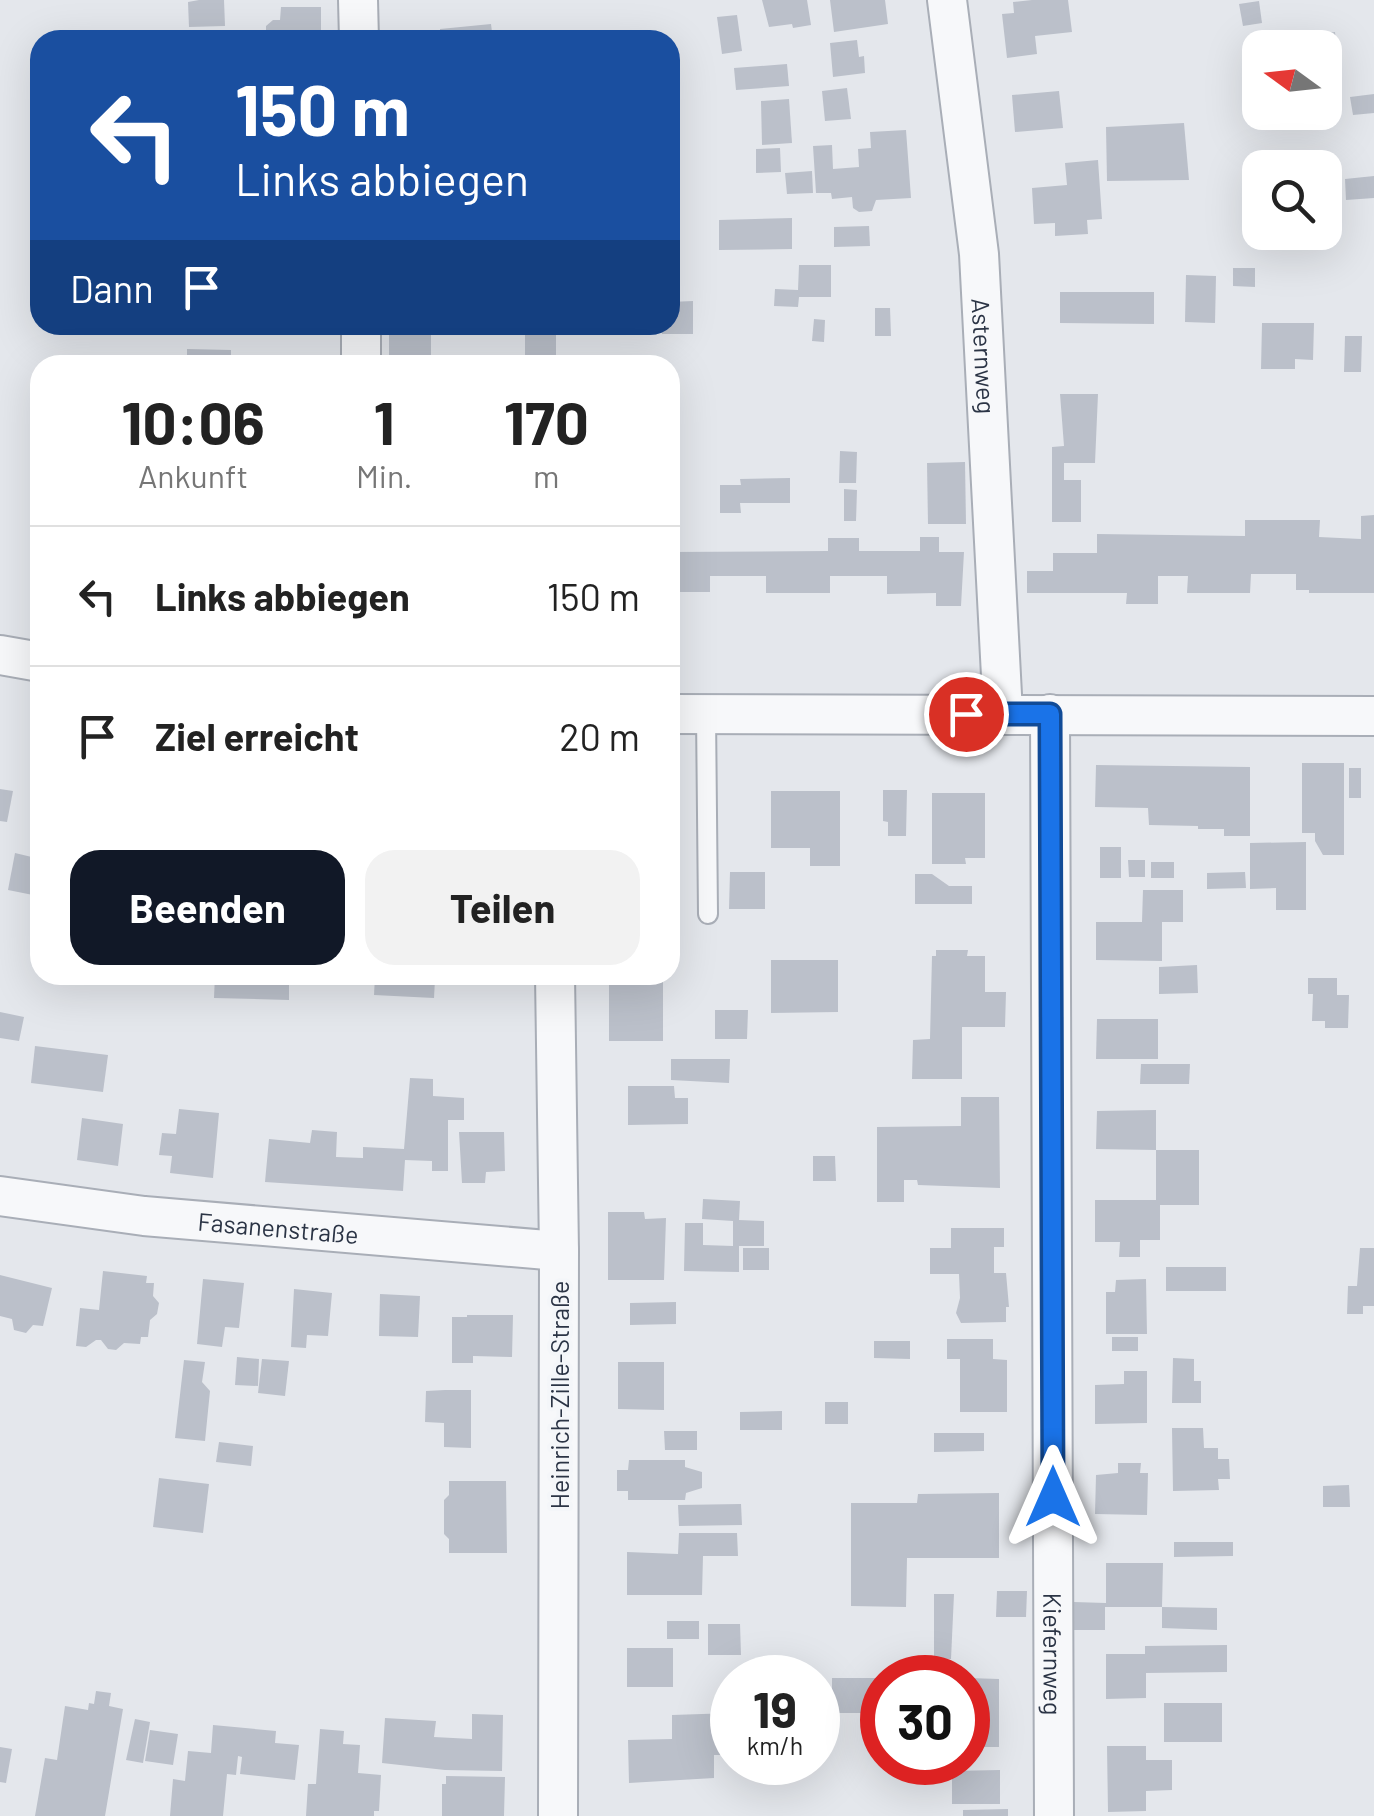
<!DOCTYPE html>
<html lang="de">
<meta charset="utf-8">
<style>
:root{--surface:#fff;--page:#f2f2f2;--text:#222;--muted:#767676;--line:#e0e0e0;--accent:#111827}
body{margin:0;font-family:Barlow,sans-serif;background:var(--page);color:var(--text);height:100vh;display:flex;flex-direction:column;font-size:38px;white-space:nowrap}
*{box-sizing:border-box;margin:0}
p{font-size:32px;color:var(--muted)}
.icon{flex:none;width:55px;height:55px;fill:none;stroke:currentColor;stroke-width:2;stroke-linecap:round;stroke-linejoin:round}
.map{position:relative;flex:1;overflow:hidden}
.details{position:absolute;left:30px;top:355px;width:650px;height:630px;display:flex;flex-direction:column;background:var(--surface);border-radius:30px;box-shadow:0 10px 40px #0002}
.details>*{flex:none}
.top-card{position:absolute;left:30px;top:30px;width:650px;height:305px;border-radius:30px;box-shadow:0 10px 40px #0002;background:#1a4fa0;color:#fff;overflow:hidden}
.needle{width:65px;rotate:285deg}
.tools{position:absolute;left:1242px;top:30px;display:grid;gap:20px}
.tools a{display:grid;place-items:center;width:100px;height:100px;border-radius:20px;background:var(--surface);box-shadow:0 10px 40px #0002;font-size:50px}
.speed{position:absolute;left:710px;top:1655px;display:flex;gap:20px;font-size:50px;font-weight:700;text-align:center}
.speed>*{display:grid;place-content:center;width:130px;height:130px;border-radius:50%;background:var(--surface);box-shadow:0 10px 40px #0002;line-height:1}
.speed small{font-size:25px;font-weight:400}
.speed .limit{border:15px solid #d22;background:#fff;color:#111}
.pin{position:absolute;display:grid;place-items:center;width:85px;height:85px;color:#fff;margin:-42px;border:5px solid #fff;border-radius:50%;box-shadow:0 2px 10px #0007}
.me{position:absolute;width:110px;margin:-55px;rotate:0deg;stroke-linejoin:round;filter:drop-shadow(0 0 8px #0008)}
.turn{display:flex;align-items:center;gap:35px;height:210px;padding:0 40px;font-size:45px}
.turn .icon{width:130px;height:130px;stroke-width:2.5}
.turn b{display:block;font-size:70px;line-height:85px}
.then{display:flex;align-items:center;height:95px;padding:0 40px;background:#0003;gap:20px;font-size:38px}
.eta{display:flex;justify-content:space-evenly;align-items:center;height:170px;text-align:center}
.eta b{font-size:60px;font-weight:700;line-height:70px}
.action{display:flex;gap:20px;margin-top:auto;padding:20px 40px}
.action a{flex:1;height:115px;border-radius:30px;background:var(--accent);color:#fff;font-size:40px;font-weight:700;line-height:115px;text-align:center}
.action a+a{background:var(--page);color:var(--text)}
ul{padding:0;list-style:none}
li{display:flex;align-items:center;gap:30px;height:140px;padding:0 40px;border-top:2px solid var(--line)}
li div{flex:1}
li b{display:block;font-size:38px}
li em{font-style:normal}
.map>svg:first-child{display:block}
.building{fill:#bbc0ca}
.lines{fill:none;stroke-linecap:round;stroke-linejoin:round}
.lane-casing{stroke:#a9aeb7;stroke-width:22}
.street-casing{stroke:#a9aeb7;stroke-width:42}
.lane{stroke:#f7f8fa;stroke-width:18}
.street{stroke:#f7f8fa;stroke-width:38}
.route-casing{stroke:#114b97;stroke-width:25}
.route{stroke:#1a73e8;stroke-width:18}
.labels{text-anchor:middle;dominant-baseline:central;stroke-width:8;stroke-linejoin:round;paint-order:stroke}
.street-label{font-size:25px;fill:#2b3445;stroke:#f4f6f9}
</style>
<div class="map">
<svg width="1374" height="1816" viewBox="0 0 1374 1816">
<rect width="100%" height="100%" fill="#e4e7ec"/>
<g class="building">
<polygon points="199,0 224,0 225,26 189,27 188,2"/>
<polygon points="762,0 807,0 811,25 793,28 792,24 769,27"/>
<polygon points="830,0 885,0 888,24 834,32"/>
<polygon points="1032,0 1068,0 1072,32 1035,36 1037,54 1007,58 1002,14 1014,13 1013,2"/>
<polygon points="1259,1 1262,23 1243,26 1239,4"/>
<polygon points="281,7 321,7 321,40 266,40 266,26 273,20 280,20"/>
<polygon points="737,15 742,51 722,54 717,17"/>
<polygon points="491,24 493,40 441,40 440,29"/>
<polygon points="1335,32 1337,54 1325,56 1325,48 1310,48 1308,36"/>
<polygon points="857,40 859,57 864,56 865,73 833,77 830,43"/>
<polygon points="787,64 789,86 736,90 734,68"/>
<polygon points="847,88 851,119 825,121 822,91"/>
<polygon points="1059,91 1063,128 1015,132 1012,95"/>
<polygon points="1374,94 1374,113 1353,115 1350,97"/>
<polygon points="789,99 792,143 762,145 761,101"/>
<polygon points="1184,123 1189,180 1107,181 1106,127"/>
<polygon points="906,130 911,198 876,200 872,211 859,212 853,208 852,197 832,199 831,193 816,193 813,146 832,145 833,169 859,167 858,149 871,148 870,132"/>
<polygon points="780,148 781,172 756,173 756,149"/>
<polygon points="1098,160 1102,219 1087,220 1088,234 1055,236 1055,223 1034,224 1032,188 1067,185 1065,163"/>
<polygon points="812,171 813,193 787,194 785,173"/>
<polygon points="1374,176 1374,198 1346,200 1345,179"/>
<polygon points="792,218 792,249 719,250 719,220"/>
<polygon points="869,226 870,246 834,247 834,227"/>
<polygon points="799,265 831,265 831,297 799,297 798,307 774,306 775,289 798,290"/>
<polygon points="1233,268 1255,268 1255,287 1233,286"/>
<polygon points="1186,275 1216,276 1215,323 1185,322"/>
<polygon points="1060,292 1154,292 1154,324 1060,323"/>
<polygon points="693,301 693,334 662,334 662,325 670,325 670,302"/>
<polygon points="875,308 890,308 891,336 875,336"/>
<polygon points="814,319 825,320 824,342 812,341"/>
<polygon points="1262,323 1314,323 1313,360 1295,359 1295,369 1261,369"/>
<rect x="389" y="325" width="42" height="40"/>
<rect x="525" y="325" width="31" height="31"/>
<polygon points="1345,336 1362,336 1361,372 1344,372"/>
<polygon points="187,349 231,350 231,365 187,365"/>
<polygon points="1060,394 1098,394 1095,463 1064,463 1064,480 1081,480 1081,522 1052,522 1052,447 1064,446"/>
<polygon points="840,451 857,452 856,483 839,483"/>
<polygon points="965,462 966,524 928,524 927,463"/>
<polygon points="790,478 790,503 740,503 741,513 720,513 720,485 741,485 740,479"/>
<polygon points="844,489 857,490 856,521 844,521"/>
<polygon points="1374,515 1374,593 1309,593 1309,590 1296,590 1296,574 1251,574 1250,593 1187,593 1188,576 1158,576 1158,604 1126,604 1127,593 1027,593 1027,571 1053,571 1053,553 1097,553 1097,534 1245,536 1245,520 1320,520 1319,537 1361,539 1361,516"/>
<polygon points="920,537 939,537 939,552 964,552 961,606 936,606 936,593 887,594 887,576 830,576 830,593 766,593 766,576 710,576 710,592 670,592 670,552 828,551 828,538 859,538 859,551 920,551"/>
<polygon points="1302,763 1344,763 1344,855 1323,855 1315,841 1315,833 1302,833"/>
<polygon points="1096,765 1250,767 1250,836 1224,836 1224,829 1198,829 1198,826 1149,825 1148,808 1095,807"/>
<rect x="1349" y="768" width="12" height="30"/>
<polygon points="0,789 13,791 7,822 0,821"/>
<polygon points="883,790 907,790 906,836 888,836 888,822 883,821"/>
<polygon points="771,791 840,791 840,866 810,866 810,848 771,848"/>
<polygon points="932,793 985,793 985,858 965,858 966,864 932,864"/>
<polygon points="1306,842 1306,910 1276,910 1276,888 1250,889 1250,843"/>
<rect x="1100" y="847" width="21" height="31"/>
<polygon points="15,853 40,859 38,896 8,890"/>
<polygon points="1128,860 1145,860 1145,877 1129,877"/>
<rect x="1151" y="862" width="23" height="16"/>
<polygon points="730,872 765,872 765,909 729,909"/>
<polygon points="1245,872 1246,888 1207,889 1207,873"/>
<polygon points="915,874 932,874 949,886 972,886 972,904 915,904"/>
<polygon points="1143,890 1183,890 1183,922 1162,922 1162,961 1096,960 1096,922 1142,922"/>
<polygon points="936,950 968,950 967,956 985,956 985,992 1006,992 1005,1027 962,1027 962,1079 912,1079 913,1040 930,1039 932,956 936,956"/>
<polygon points="771,960 838,960 838,1012 771,1013"/>
<polygon points="1197,965 1198,993 1159,994 1159,967"/>
<polygon points="215,975 289,975 289,1000 214,998"/>
<polygon points="633,975 644,975 646,982 663,982 663,1041 609,1041 609,982 631,982"/>
<polygon points="375,976 435,979 434,998 374,995"/>
<polygon points="1308,978 1337,978 1337,995 1349,995 1348,1028 1325,1028 1325,1021 1312,1021 1313,994 1308,994"/>
<polygon points="715,1010 748,1010 747,1039 715,1039"/>
<polygon points="0,1012 24,1017 19,1041 0,1038"/>
<polygon points="1097,1019 1158,1019 1158,1059 1096,1059"/>
<polygon points="35,1046 108,1055 103,1092 31,1083"/>
<polygon points="671,1059 730,1059 729,1083 671,1080"/>
<polygon points="1141,1064 1190,1064 1189,1084 1140,1084"/>
<polygon points="410,1078 433,1079 433,1096 464,1098 464,1120 448,1120 448,1171 432,1171 432,1161 405,1160 403,1191 265,1182 269,1139 310,1143 312,1130 337,1132 336,1157 363,1158 363,1147 404,1149"/>
<polygon points="628,1086 674,1086 675,1098 688,1098 688,1124 628,1125"/>
<polygon points="961,1097 999,1097 1000,1188 918,1185 917,1180 904,1180 904,1202 877,1202 877,1127 961,1126"/>
<polygon points="179,1109 219,1113 213,1178 170,1173 172,1156 159,1155 162,1133 176,1134"/>
<polygon points="1156,1110 1156,1150 1199,1150 1199,1205 1160,1205 1160,1240 1140,1240 1140,1257 1119,1257 1120,1242 1095,1242 1095,1200 1156,1200 1156,1150 1096,1149 1097,1111"/>
<polygon points="82,1118 123,1124 118,1166 77,1160"/>
<polygon points="459,1132 504,1132 505,1171 486,1172 485,1183 462,1183"/>
<polygon points="813,1156 835,1156 836,1181 813,1181"/>
<polygon points="703,1199 740,1201 739,1220 764,1221 764,1246 739,1246 739,1272 684,1271 685,1223 703,1223 703,1245 733,1246 733,1221 702,1219"/>
<polygon points="608,1212 644,1212 645,1219 666,1218 664,1280 608,1280"/>
<polygon points="951,1228 1004,1228 1004,1247 994,1247 994,1273 1006,1273 1009,1307 1006,1307 1006,1322 961,1323 956,1313 960,1298 959,1274 930,1274 930,1248 951,1248"/>
<rect x="743" y="1248" width="26" height="22"/>
<polygon points="1360,1248 1374,1248 1374,1306 1363,1306 1363,1314 1347,1314 1348,1286 1357,1286"/>
<rect x="1166" y="1267" width="60" height="24"/>
<polygon points="103,1271 147,1276 146,1283 154,1283 153,1296 159,1303 157,1314 150,1320 148,1337 141,1337 140,1344 124,1343 116,1350 108,1349 101,1340 96,1340 86,1347 76,1346 80,1308 99,1310"/>
<polygon points="0,1275 52,1288 43,1326 33,1325 26,1333 14,1330 12,1319 0,1316"/>
<polygon points="203,1279 244,1283 239,1328 225,1327 222,1347 197,1344"/>
<polygon points="1146,1279 1147,1334 1106,1334 1106,1292 1115,1292 1116,1280"/>
<polygon points="294,1289 332,1293 328,1336 307,1335 306,1348 291,1347"/>
<polygon points="380,1294 420,1296 418,1337 379,1336"/>
<polygon points="676,1302 676,1324 630,1325 630,1303"/>
<polygon points="467,1315 513,1315 512,1357 473,1356 473,1363 452,1363 452,1317 467,1317"/>
<rect x="1112" y="1337" width="26" height="14"/>
<polygon points="947,1339 993,1339 993,1359 1007,1360 1007,1412 960,1412 960,1359 947,1359"/>
<polygon points="874,1341 910,1341 910,1359 874,1358"/>
<polygon points="237,1357 259,1359 258,1386 235,1385"/>
<polygon points="1173,1358 1194,1359 1194,1381 1201,1381 1201,1403 1172,1403"/>
<polygon points="262,1359 289,1361 285,1396 258,1393"/>
<polygon points="184,1360 205,1362 202,1382 210,1391 205,1441 175,1438"/>
<polygon points="618,1362 664,1362 664,1410 618,1409"/>
<polygon points="1124,1371 1147,1371 1147,1423 1095,1424 1095,1385 1124,1384"/>
<polygon points="445,1390 471,1390 471,1448 444,1447 444,1423 425,1422 426,1391"/>
<rect x="825" y="1402" width="23" height="22"/>
<polygon points="782,1411 782,1430 740,1430 740,1412"/>
<polygon points="1172,1428 1203,1428 1204,1448 1218,1448 1218,1459 1229,1459 1230,1479 1218,1479 1219,1490 1173,1491"/>
<polygon points="664,1431 697,1431 697,1450 665,1450"/>
<polygon points="934,1433 984,1433 984,1451 934,1452"/>
<polygon points="219,1442 253,1446 251,1466 216,1462"/>
<polygon points="629,1460 685,1460 685,1467 702,1472 702,1488 686,1493 685,1500 628,1500 628,1491 617,1491 617,1470 628,1470"/>
<polygon points="1118,1463 1141,1463 1140,1473 1148,1473 1147,1515 1095,1514 1096,1475 1118,1473"/>
<polygon points="159,1478 209,1484 203,1533 153,1527"/>
<polygon points="449,1481 506,1481 507,1553 449,1553 449,1539 444,1534 444,1500 449,1495"/>
<polygon points="1349,1485 1350,1507 1323,1507 1323,1486"/>
<polygon points="999,1493 999,1558 907,1558 906,1607 851,1606 851,1503 917,1503 918,1494"/>
<polygon points="741,1504 742,1525 679,1526 678,1505"/>
<polygon points="679,1533 737,1533 738,1556 703,1556 702,1595 627,1595 627,1552 678,1554"/>
<polygon points="1174,1542 1233,1542 1233,1556 1174,1557"/>
<polygon points="1106,1563 1163,1563 1162,1607 1105,1607 1105,1630 1074,1630 1074,1602 1106,1603"/>
<polygon points="997,1591 1027,1591 1026,1617 996,1617"/>
<polygon points="934,1594 954,1594 951,1659 934,1659"/>
<polygon points="1162,1607 1217,1608 1217,1630 1162,1628"/>
<rect x="667" y="1621" width="32" height="18"/>
<polygon points="708,1624 740,1624 741,1655 708,1655"/>
<polygon points="1227,1645 1227,1672 1146,1673 1146,1698 1106,1699 1106,1654 1145,1654 1145,1646"/>
<rect x="627" y="1648" width="46" height="39"/>
<rect x="832" y="1678" width="50" height="35"/>
<polygon points="968,1678 999,1679 999,1747 968,1747"/>
<polygon points="96,1691 111,1693 109,1706 123,1709 105,1816 35,1816 45,1758 57,1760 65,1706 88,1710 89,1703 94,1704"/>
<rect x="1164" y="1703" width="58" height="39"/>
<polygon points="732,1713 732,1747 722,1748 722,1755 714,1755 714,1778 629,1783 628,1740 672,1739 672,1715"/>
<polygon points="472,1714 503,1715 502,1771 445,1770 382,1763 385,1718 436,1721 434,1737 472,1739"/>
<polygon points="135,1719 150,1722 143,1763 126,1760"/>
<polygon points="213,1725 276,1731 275,1743 299,1745 295,1780 240,1774 242,1757 238,1756 236,1775 227,1774 223,1816 170,1816 173,1779 185,1781 188,1751 211,1753"/>
<polygon points="320,1729 344,1731 343,1744 360,1745 358,1773 381,1775 379,1811 374,1811 374,1816 306,1816 308,1784 316,1784"/>
<polygon points="150,1730 178,1734 173,1765 145,1761"/>
<polygon points="1107,1746 1146,1746 1146,1760 1172,1760 1172,1790 1146,1791 1146,1811 1108,1812"/>
<polygon points="0,1747 12,1749 6,1783 0,1782"/>
<polygon points="1000,1770 1000,1804 952,1804 952,1771"/>
<polygon points="446,1776 505,1777 504,1816 442,1816 442,1784 446,1784"/>
<polygon points="1008,1809 1008,1816 963,1816 963,1810"/>
</g>
<g class="lines">
<g class="lane-casing">
<polyline id="lane" points="706,714 708,914"/>
</g>
<g class="street-casing">
<g id="street">
<polyline points="358,0 359,40"/>
<path id="s1" d="M947,0L979,254L1003,714"/>
<polyline points="361,325 361,365"/>
<polyline points="0,655 40,662"/>
<polyline points="670,714 1374,716"/>
<path id="s2" d="M1050,714L1054,1816"/>
<polyline points="555,975 559,1251 558,1816"/>
<path id="s3" d="M0,1196L144,1216L559,1251"/>
</g>
</g>
<use href="#lane" class="lane"/>
<use href="#street" class="street"/>
</g>
<g class="lines">
<g class="route-casing">
<polyline id="route" points="966,714 1050,714 1053,1497"/>
</g>
<use href="#route" class="route"/>
</g>
<g class="labels">
<g class="street-label">
<text stroke="none"><textPath href="#s1" startOffset="358">Asternweg</textPath></text>
<text stroke="none"><textPath href="#s3" startOffset="280">Fasanenstraße</textPath></text>
<text transform="translate(559 1395) rotate(-90)">Heinrich-Zille-Straße</text>
<text stroke="none"><textPath href="#s2" startOffset="940">Kiefernweg</textPath></text>
</g>
</g>
</svg>
<div class="tools">
<a><svg class="needle" viewBox="-14 -14 28 28"><path d="M0-13l5 13h-10z" fill="#e53935"/><path d="M0 13l5-13h-10z" fill="#767676"/></svg></a>
<a><svg class="icon" aria-label="search" viewBox="0 0 24 24"><circle cx="10" cy="10" r="6"/><path d="M15 15l6 6"/></svg></a>
</div>
<div class="speed"><div>19<small>km/h</small></div><div class="limit">30</div></div>
<div class="pin" style="left:966px;top:714px;background:#d93025"><svg class="icon" aria-label="arrive" viewBox="0 0 24 24"><path d="M6 21V4h12l-3 4 3 4H6"/></svg></div>
<svg class="me" style="left:1053px;top:1497px" viewBox="-20 -20 40 40"><path d="M0-17L14 15 0 8-14 15z" fill="#1a73e8" stroke="#fff" stroke-width="4"/></svg>
<div class="top-card">
<div class="turn"><svg class="icon" aria-label="left" viewBox="0 0 24 24"><path d="M17 20v-9H6M10 6l-5 5 5 5"/></svg><div><b>150 m</b>Links abbiegen</div></div>
<div class="then">Dann<svg class="icon" aria-label="arrive" viewBox="0 0 24 24"><path d="M6 21V4h12l-3 4 3 4H6"/></svg></div>
</div>
<section class="details">
<div class="eta">
<div><b>10:06</b><p>Ankunft</p></div>
<div><b>1</b><p>Min.</p></div>
<div><b>170</b><p>m</p></div>
</div>
<ul>
<li><svg class="icon" aria-label="left" viewBox="0 0 24 24"><path d="M17 20v-9H6M10 6l-5 5 5 5"/></svg><div><b>Links abbiegen</b></div><em>150 m</em></li>
<li><svg class="icon" aria-label="arrive" viewBox="0 0 24 24"><path d="M6 21V4h12l-3 4 3 4H6"/></svg><div><b>Ziel erreicht</b></div><em>20 m</em></li>
</ul>
<div class="action"><a>Beenden</a><a>Teilen</a></div>
</section>
</div>
